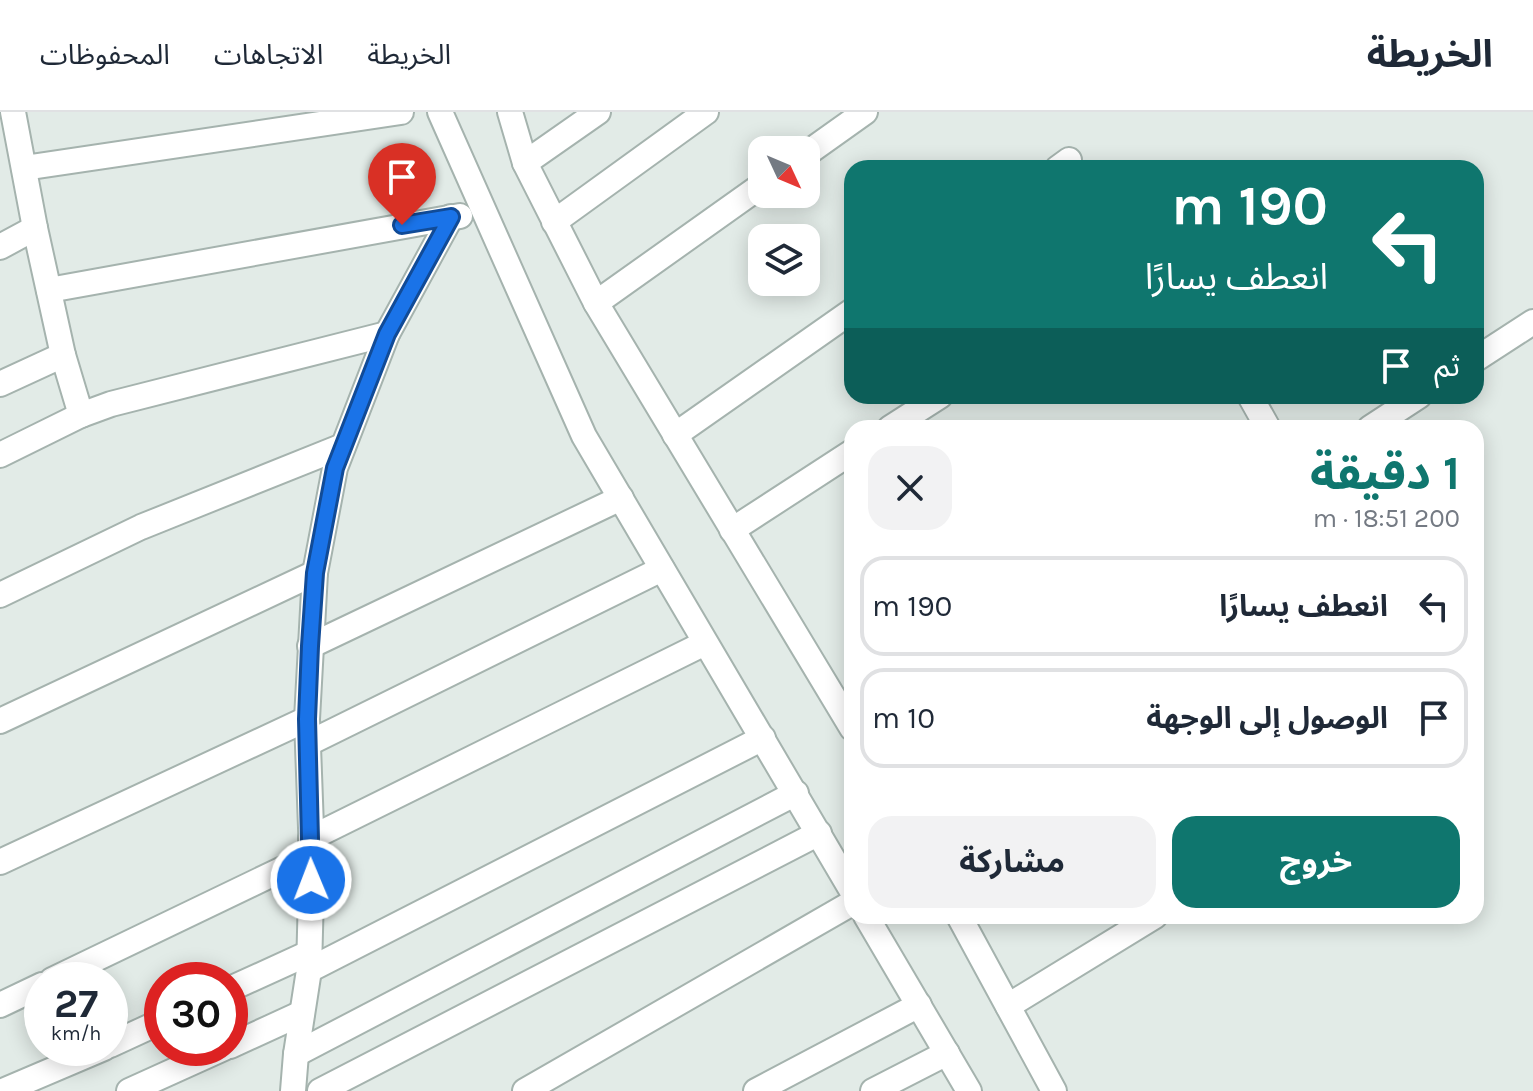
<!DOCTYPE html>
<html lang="ar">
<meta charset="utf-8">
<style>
:root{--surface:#fff;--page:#f2f2f3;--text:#1f2937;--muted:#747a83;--line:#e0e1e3;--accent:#0f766e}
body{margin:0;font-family:Karla,"Noto Sans Arabic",sans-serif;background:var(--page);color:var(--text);direction:rtl;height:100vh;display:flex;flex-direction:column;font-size:30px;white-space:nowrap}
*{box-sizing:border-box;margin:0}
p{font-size:26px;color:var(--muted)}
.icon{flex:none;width:44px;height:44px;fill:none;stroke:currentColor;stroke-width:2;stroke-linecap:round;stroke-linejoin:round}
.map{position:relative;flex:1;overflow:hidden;direction:ltr}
.drawer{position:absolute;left:844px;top:308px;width:640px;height:504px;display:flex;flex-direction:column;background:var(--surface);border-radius:24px;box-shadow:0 4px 20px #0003;direction:rtl}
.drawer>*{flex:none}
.banner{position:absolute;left:844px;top:48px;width:640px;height:244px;border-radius:24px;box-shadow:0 4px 20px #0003;direction:rtl;background:#0f766e;color:#fff;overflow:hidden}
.needle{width:52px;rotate:134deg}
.tools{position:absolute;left:748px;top:24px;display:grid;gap:16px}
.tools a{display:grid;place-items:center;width:72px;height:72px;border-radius:16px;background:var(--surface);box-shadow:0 4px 20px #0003;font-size:40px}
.speed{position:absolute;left:24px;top:850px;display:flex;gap:16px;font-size:40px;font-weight:700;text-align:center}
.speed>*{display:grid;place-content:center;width:104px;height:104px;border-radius:50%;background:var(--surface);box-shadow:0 4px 20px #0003;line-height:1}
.speed small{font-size:20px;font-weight:400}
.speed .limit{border:12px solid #d22;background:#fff;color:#111}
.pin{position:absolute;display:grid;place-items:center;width:68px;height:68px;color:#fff;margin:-82px -34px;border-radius:50% 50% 50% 0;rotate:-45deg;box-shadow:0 0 8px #0007}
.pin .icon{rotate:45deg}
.me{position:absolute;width:88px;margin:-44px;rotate:359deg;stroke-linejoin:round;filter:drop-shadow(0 0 6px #0008)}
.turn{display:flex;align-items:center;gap:28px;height:168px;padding:0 24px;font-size:36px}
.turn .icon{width:104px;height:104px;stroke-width:2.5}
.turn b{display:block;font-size:56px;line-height:68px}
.then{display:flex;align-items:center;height:76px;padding:0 24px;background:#0003;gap:16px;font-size:30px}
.round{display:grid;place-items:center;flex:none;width:84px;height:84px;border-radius:24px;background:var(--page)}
.summary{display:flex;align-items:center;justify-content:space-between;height:136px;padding:0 24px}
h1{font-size:48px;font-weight:700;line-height:60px;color:var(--accent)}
.button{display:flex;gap:16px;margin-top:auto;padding:16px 24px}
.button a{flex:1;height:92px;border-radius:24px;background:var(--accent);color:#fff;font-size:32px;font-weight:700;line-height:92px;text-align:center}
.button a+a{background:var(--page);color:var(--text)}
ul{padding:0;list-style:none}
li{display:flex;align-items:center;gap:24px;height:100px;margin:0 16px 12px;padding:0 8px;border:4px solid var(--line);border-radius:24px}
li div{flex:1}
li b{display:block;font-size:30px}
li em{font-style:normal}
header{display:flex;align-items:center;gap:48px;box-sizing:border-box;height:112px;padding:0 40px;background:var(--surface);border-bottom:2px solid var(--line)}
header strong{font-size:38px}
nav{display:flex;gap:44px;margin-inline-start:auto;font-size:28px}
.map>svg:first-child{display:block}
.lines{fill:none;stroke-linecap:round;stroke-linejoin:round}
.minor-casing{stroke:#a5b3ae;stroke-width:28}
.minor{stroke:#fff;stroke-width:24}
.route-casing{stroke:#114b97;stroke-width:20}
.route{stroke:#1a73e8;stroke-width:14}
</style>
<header>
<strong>الخريطة</strong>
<nav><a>الخريطة</a><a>الاتجاهات</a><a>المحفوظات</a></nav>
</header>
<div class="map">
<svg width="1533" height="979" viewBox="0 0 1533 979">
<rect width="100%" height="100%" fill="#e2ebe7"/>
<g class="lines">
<g class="minor-casing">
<g id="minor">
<polyline points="440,0 584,324 852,779"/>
<polyline points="510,0 525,51 596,191 852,616"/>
<polyline points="806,42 865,0"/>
<polyline points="525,51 598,0"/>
<polyline points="24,56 401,0"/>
<polyline points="1058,56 1069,48"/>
<polyline points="554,110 706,0"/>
<polyline points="0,135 35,116"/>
<polyline points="49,178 460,104"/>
<polyline points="596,191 762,73"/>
<polyline points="63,243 81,303"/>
<polyline points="1476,247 1533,210"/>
<polyline points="0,272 63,243 35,116 13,0"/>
<polyline points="1250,284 1268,316"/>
<polyline points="890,316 940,284"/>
<polyline points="1370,316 1419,284"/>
<polyline points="675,323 852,199"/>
<polyline points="0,343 81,303 111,292 387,222"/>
<polyline points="732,418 852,340"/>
<polyline points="0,483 141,415 343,334"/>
<polyline points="310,534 621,386"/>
<polyline points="0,609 315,461"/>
<polyline points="309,631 662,457"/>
<polyline points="311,726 705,531"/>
<polyline points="0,750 307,607"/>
<polyline points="866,804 969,979"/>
<polyline points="959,804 1054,979"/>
<polyline points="309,858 763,626"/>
<polyline points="52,868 312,743"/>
<polyline points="230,877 309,841"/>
<polyline points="0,893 42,873"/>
<polyline points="1008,894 1155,804"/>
<polyline points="110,933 162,909"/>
<polyline points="230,934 302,901"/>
<polyline points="296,942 796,681"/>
<polyline points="3,979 104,936"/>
<polyline points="129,979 224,936"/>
<polyline points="293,979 296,942 309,858 312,743 307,607 315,461 335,356 387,222 451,105"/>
<polyline points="320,979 819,721"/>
<polyline points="525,979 852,791"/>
<polyline points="756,979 919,893"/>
<polyline points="873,979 947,941"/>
</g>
</g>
<use href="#minor" class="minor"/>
</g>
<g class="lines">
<g class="route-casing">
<polyline id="route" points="311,768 307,607 310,534 315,461 335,356 387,222 451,105 402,113"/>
</g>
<use href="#route" class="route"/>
</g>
</svg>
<div class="tools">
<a><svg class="needle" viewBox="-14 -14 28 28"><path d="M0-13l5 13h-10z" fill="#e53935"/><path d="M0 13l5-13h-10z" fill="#747a83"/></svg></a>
<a><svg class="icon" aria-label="layers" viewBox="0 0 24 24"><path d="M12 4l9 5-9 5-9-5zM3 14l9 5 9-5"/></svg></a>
</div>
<div class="speed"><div>27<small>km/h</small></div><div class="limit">30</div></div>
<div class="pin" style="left:402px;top:113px;background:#d93025"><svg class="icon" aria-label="arrive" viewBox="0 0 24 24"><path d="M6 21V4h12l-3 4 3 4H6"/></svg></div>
<svg class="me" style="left:311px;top:768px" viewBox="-20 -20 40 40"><circle r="17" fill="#1a73e8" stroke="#fff" stroke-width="3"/><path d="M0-11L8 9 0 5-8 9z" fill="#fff"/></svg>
<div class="banner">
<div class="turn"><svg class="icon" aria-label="left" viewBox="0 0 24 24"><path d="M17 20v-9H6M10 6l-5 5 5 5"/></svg><div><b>190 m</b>انعطف يسارًا</div></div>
<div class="then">ثم<svg class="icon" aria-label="arrive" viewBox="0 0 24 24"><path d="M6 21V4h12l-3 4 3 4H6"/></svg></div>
</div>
<section class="drawer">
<div class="summary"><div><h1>1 دقيقة</h1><p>200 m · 18:51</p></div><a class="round"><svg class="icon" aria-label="close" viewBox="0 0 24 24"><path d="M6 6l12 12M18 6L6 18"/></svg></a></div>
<ul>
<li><svg class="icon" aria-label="left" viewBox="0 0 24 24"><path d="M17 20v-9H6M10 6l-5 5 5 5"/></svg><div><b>انعطف يسارًا</b></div><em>190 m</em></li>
<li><svg class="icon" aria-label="arrive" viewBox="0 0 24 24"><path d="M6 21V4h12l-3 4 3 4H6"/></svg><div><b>الوصول إلى الوجهة</b></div><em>10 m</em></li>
</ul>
<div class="button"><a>خروج</a><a>مشاركة</a></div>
</section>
</div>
